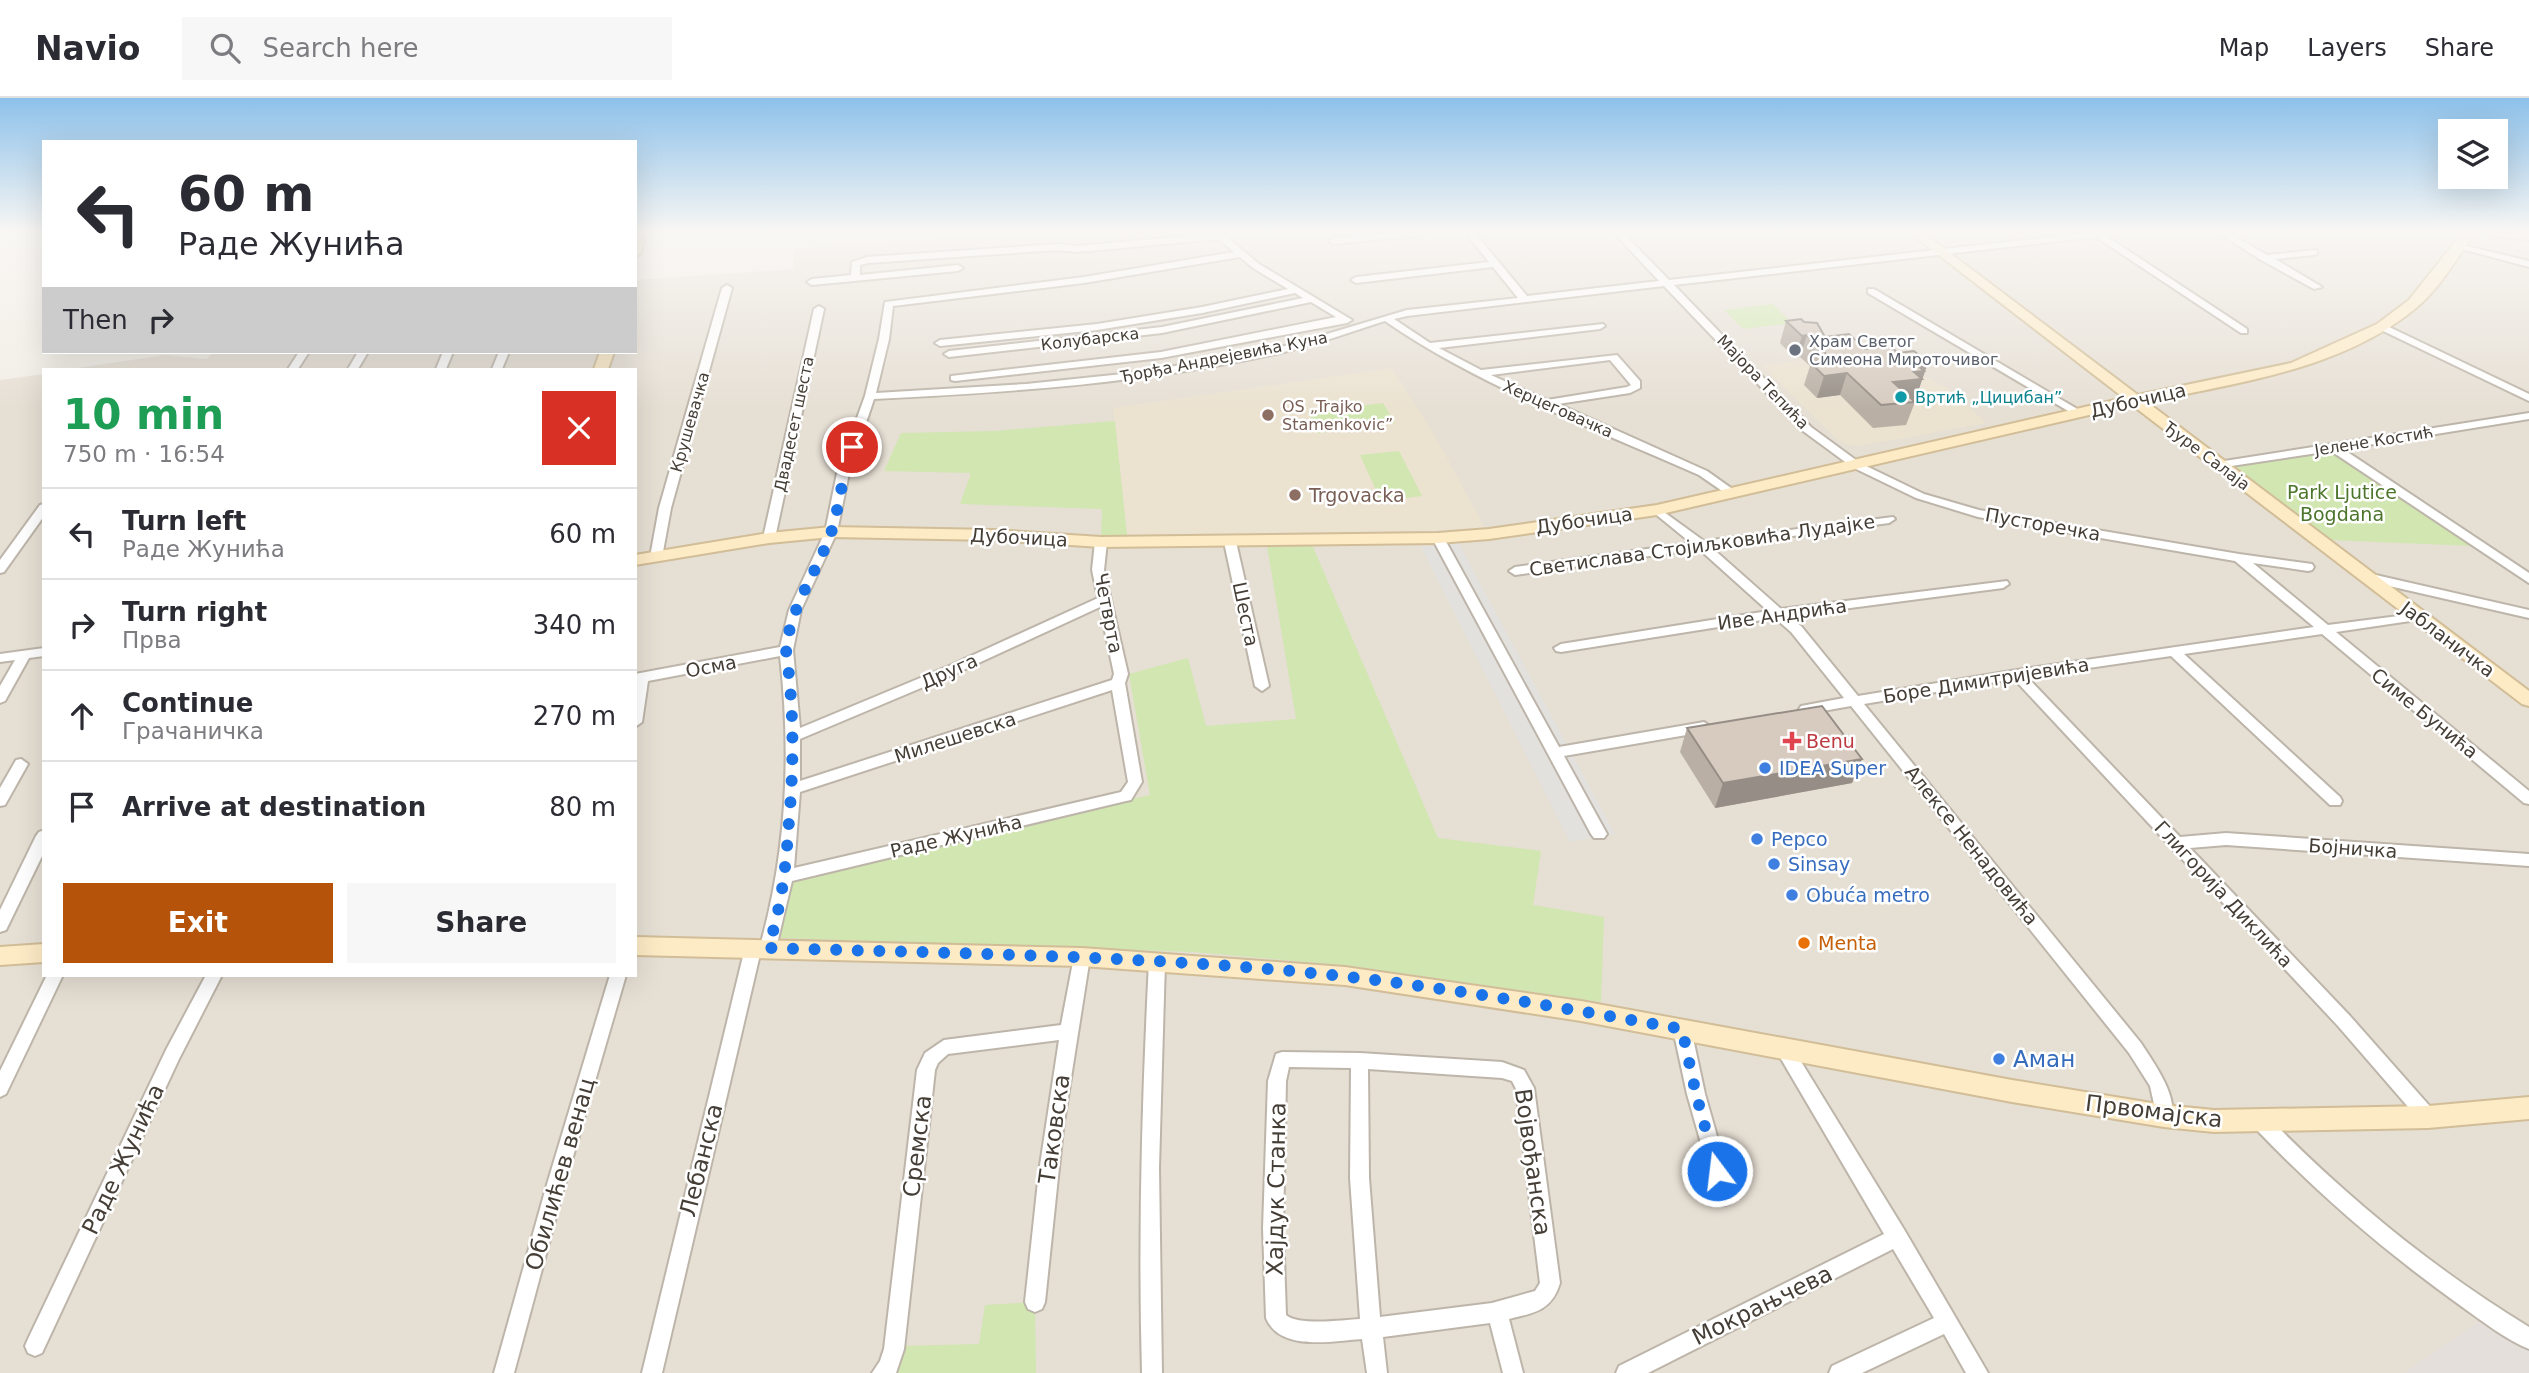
<!DOCTYPE html>
<meta charset="utf-8">
<style>
:root{--surface:#fff;--page:#f7f7f7;--text:#2b2b33;--muted:#7c7c81;--line:#e1e1e2;--accent:#b45309}
body{margin:0;font-family:"DejaVu Sans",sans-serif;background:var(--page);color:var(--text);height:100vh;display:flex;flex-direction:column;font-size:26px;white-space:nowrap}
*{box-sizing:border-box;margin:0}
p{font-size:23px;color:var(--muted)}
.icon{flex:none;width:38px;height:38px;fill:none;stroke:currentColor;stroke-width:2;stroke-linecap:round;stroke-linejoin:round}
.map{position:relative;flex:1;overflow:hidden}
.side{position:absolute;left:42px;top:270px;width:595px;height:609px;display:flex;flex-direction:column;background:var(--surface);border-radius:0px;box-shadow:0 7px 28px #0002}
.side>*{flex:none}
.top-card{position:absolute;left:42px;top:42px;width:595px;height:214px;border-radius:0px;box-shadow:0 7px 28px #0002;background:#fff;color:var(--text);overflow:hidden}
.fabs{position:absolute;left:2438px;top:21px;display:grid;gap:14px}
.fabs a{display:grid;place-items:center;width:70px;height:70px;border-radius:0px;background:var(--surface);box-shadow:0 7px 28px #0002;font-size:35px}
.pin{position:absolute;display:grid;place-items:center;width:60px;height:60px;color:#fff;margin:-30px;border:4px solid #fff;border-radius:50%;box-shadow:0 2px 7px #0007}
.me{position:absolute;width:77px;margin:-38px;rotate:345deg;stroke-linejoin:round;filter:drop-shadow(0 0 5px #0008)}
.turn{display:flex;align-items:center;gap:24px;height:147px;padding:0 21px;font-size:32px}
.turn .icon{width:91px;height:91px;stroke-width:2.5}
.turn b{display:block;font-size:49px;line-height:60px}
.then{display:flex;align-items:center;height:66px;padding:0 21px;background:#0003;gap:14px;font-size:26px}
.round{display:grid;place-items:center;flex:none;width:74px;height:74px;border-radius:0px;background:var(--page)}
.summary{display:flex;align-items:center;justify-content:space-between;height:119px;padding:0 21px}
h1{font-size:42px;font-weight:700;line-height:52px;color:#1e9e55}
.primary-button{display:flex;gap:14px;margin-top:auto;padding:14px 21px}
.primary-button a{flex:1;height:80px;border-radius:0px;background:var(--accent);color:#fff;font-size:28px;font-weight:700;line-height:80px;text-align:center}
.primary-button a+a{background:var(--page);color:var(--text)}
ul{padding:0;list-style:none}
li{display:flex;align-items:center;gap:21px;height:91px;padding:0 21px;border-top:2px solid var(--line)}
li div{flex:1}
li b{display:block;font-size:26px}
li em{font-style:normal}
header{display:flex;align-items:center;gap:42px;box-sizing:border-box;height:98px;padding:0 35px;background:var(--surface);border-bottom:2px solid var(--line)}
header strong{font-size:33px}
nav{display:flex;gap:38px;margin-inline-start:auto;font-size:24px}
.search{width:490px;height:63px;background:var(--page);display:flex;align-items:center;gap:18px;box-sizing:border-box;padding:0 24px;border-radius:0px;color:var(--muted);font-size:26px}
.map>svg:first-child{display:block}
.residential{fill:#e6dfd4}
.industrial{fill:#e5dfdb}
.education{fill:#ebe2d0}
.green{fill:#d1e6b0}
.parking{fill:#e3e1de}
.lines{fill:none;stroke-linecap:round;stroke-linejoin:round}
.street-casing{stroke:#bdb5a9;stroke-width:4}
.secondary-casing{stroke:#d1bd97;stroke-width:4}
.street{fill:#fff;fill-rule:evenodd}
.secondary{fill:#fdebc6;fill-rule:evenodd}
.wall{fill:#b9afa4}
.shaded-wall{fill:#968e86}
.building{fill:#d7cbbf;stroke:#968e86;stroke-width:2}
.route{stroke:#1a73e8;stroke-width:12;stroke-dasharray:0 21.6}
.worship-dot{fill:#6b7280;stroke:#fff;stroke-width:2.5}
.culture-dot{fill:#0f9aa8;stroke:#fff;stroke-width:2.5}
.education-dot{fill:#8d6e63;stroke:#fff;stroke-width:2.5}
.health-dot{fill:#e0444e;stroke:#fff;stroke-width:2.5}
.shop-dot{fill:#3f7fe0;stroke:#fff;stroke-width:2.5}
.food-dot{fill:#e8710a;stroke:#fff;stroke-width:2.5}
.labels{text-anchor:middle;dominant-baseline:central;stroke-width:5;stroke-linejoin:round;paint-order:stroke}
.far-street-label{font-size:16px;fill:#453e36;stroke:#fff}
.far-worship-label{font-size:16px;fill:#5b616d;stroke:#fff;text-anchor:start}
.far-culture-label{font-size:16px;fill:#0d838f;stroke:#fff;text-anchor:start}
.far-education-label{font-size:16px;fill:#785e54;stroke:#fff;text-anchor:start}
.street-label{font-size:19px;fill:#453e36;stroke:#fff}
.park-label{font-size:19px;fill:#4c752b;stroke:#fff}
.education-label{font-size:19px;fill:#785e54;stroke:#fff;text-anchor:start}
.health-label{font-size:19px;fill:#be3a42;stroke:#fff;text-anchor:start}
.shop-label{font-size:19px;fill:#366cbe;stroke:#fff;text-anchor:start}
.food-label{font-size:19px;fill:#c56008;stroke:#fff;text-anchor:start}
.near-shop-label{font-size:23px;fill:#366cbe;stroke:#fff;text-anchor:start}
.near-street-label{font-size:23px;fill:#453e36;stroke:#fff}
</style>
<header>
<strong>Navio</strong>
<div class="search"><svg class="icon" aria-label="search" viewBox="0 0 24 24"><circle cx="10" cy="10" r="6"/><path d="M15 15l6 6"/></svg>Search here</div>
<nav><a>Map</a><a>Layers</a><a>Share</a></nav>
</header>
<div class="map">
<svg width="2529" height="1275" viewBox="0 0 2529 1275">
<rect width="100%" height="100%" fill="#f2eee6"/>
<polygon class="residential" points="1010,134 2529,134 2529,1275 0,1275 0,282 44,276 44,877 635,877 635,271 71,271 165,257 207,261 213,254 635,254 635,182 793,171 793,151"/>
<polygon class="industrial" points="2488,1217 2529,1241 2529,1275 2404,1275"/>
<g class="education">
<polygon points="1873,253 1947,290 1987,325 1859,348 1846,346 1839,343 1762,268"/>
<polygon points="1392,270 1434,336 1485,430 1428,433 1127,438 1113,310"/>
</g>
<g class="green">
<polygon points="1773,206 1792,225 1743,231 1724,212"/>
<polygon points="1383,305 1395,325 1318,335 1308,314"/>
<polygon points="1115,323 1127,438 1101,439 1102,411 960,406 971,375 884,373 901,335 995,333"/>
<polygon points="2332,352 2473,448 2329,442 2232,368"/>
<polygon points="1399,353 1422,398 1381,403 1360,357"/>
<polygon points="1266,442 1310,442 1438,740 1541,753 1533,807 1604,819 1601,904 1352,868 1194,854 781,840 786,778 1150,697 1129,576 1188,560 1206,628 1296,621"/>
<polygon points="1035,1204 1036,1275 894,1275 899,1248 979,1246 985,1207"/>
</g>
<polygon class="parking" points="1458,444 1615,736 1570,744 1421,449"/>
<g class="lines">
<g class="street-casing">
<g id="street">
<path d="M1212,134H1221L1259,166L1352,222L1347,225L1161,260L955,283L951,282V278L1161,254L1336,219L1311,204L1162,235L949,259L944,256L949,253L1162,229L1303,200L1295,195L1202,215L1097,232L940,248L935,245L940,242L1097,226L1202,209L1288,191L1253,170L1240,159L1084,185L893,208L889,241L876,295L1026,286L1142,274L1290,247L1407,212L1518,200L1493,169L1356,185L1351,182L1356,179L1489,164L1465,134H1474L1527,198L1659,183L1613,134H1622L1669,182L2094,134H2120L2106,138L2247,231V235H2241L2096,139L1674,187L1811,329L1860,365L1924,396L1979,412L2239,456L2312,466L2314,469L2312,472L2308,473L2253,465L2328,527L2422,515L2423,518L2422,521L2417,522L2336,534L2529,693V706L2524,705L2322,536L2184,556L2340,699L2342,703L2340,707H2330L2171,558L2027,579L2180,739L2226,735L2529,756V768L2226,747L2190,750L2350,918L2434,1013L2437,1019L2434,1025L2428,1027L2422,1025L2338,928L2014,581L1864,606L2141,945C2153,964 2181,1001 2170,1024L2164,1026L2158,1024L2150,988L2129,955L1851,608L1806,616L1801,614L1799,611L1801,608L1844,600L1791,534L1775,520L1561,554L1556,553L1554,550L1561,546L1768,513L1699,451L1515,477L1509,473L1515,469L1691,445L1653,414L1651,412L1657,409L1704,443L1893,419L1895,421L1889,425L1711,449L1781,511L2007,483L2009,486L2003,490L1789,518L1801,528L1858,598L2017,572L2314,529L2235,463L1978,419L1916,400L1852,369L1803,333L1664,188L1407,218L1394,221L1430,245L1603,226L1605,228L1600,231L1439,250L1481,272L1617,257L1640,283V290L1630,295L1558,306L1707,373L1738,395L1736,397H1728L1699,377C1593,330 1481,289 1385,223C1353,233 1321,245 1288,253C1152,285 1013,294 874,301L849,375L837,434L801,512L793,552L800,630L949,568L1098,500L1092,472L1095,444L1101,440L1107,444L1104,472L1128,576L1125,585L1142,684L1131,702L1126,703L792,783L776,850L774,855L768,857L761,852L662,1275H642L745,850L747,845L753,843L760,848C787,752 791,656 780,558L648,583L642,624L635,629V576L780,549L789,512L825,434L837,375L865,298L879,241L885,204L1084,179L1234,154L1219,141L1077,154L1058,152L868,165L860,167V177L958,167L963,170L958,173L812,187L807,184L812,181L851,177L852,164L867,159L1058,146L1077,148L1213,136ZM1610,262L1631,287L1627,289L1547,302L1491,277ZM1100,509L1114,576L1112,582L800,683V641L959,574ZM1112,592L1128,684L1121,694L794,770L800,694Z"/>
<polygon points="1398,134 1427,134 1423,137 1333,146 1329,143 1333,140"/>
<polygon points="2217,134 2227,134 2267,157 2317,152 2317,156 2314,157 2275,161 2322,189 2314,191 2261,162"/>
<polygon points="2458,146 2529,163 2529,169 2458,150"/>
<polygon points="727,187 732,190 671,410 662,459 660,462 652,462 650,459 659,410 722,190"/>
<polygon points="1868,191 1874,191 2084,315 2083,317 2075,317 1868,195"/>
<polygon points="819,208 824,211 775,440 769,444 763,440 814,211"/>
<polygon points="2379,227 2385,227 2529,296 2529,303 2379,231"/>
<polygon points="299,254 309,254 298,271 288,271"/>
<polygon points="358,254 368,254 358,271 348,271"/>
<polygon points="443,254 453,254 446,271 436,271"/>
<polygon points="499,254 509,254 502,271 492,271"/>
<polygon points="2529,315 2529,321 2343,351 2529,475 2529,485 2331,353 2218,370 2212,367 2218,364"/>
<polygon points="44,406 44,418 4,474 0,475 0,462 40,407"/>
<polygon points="1438,436 1444,440 1559,649 1704,624 1711,629 1704,634 1564,658 1607,736 1604,740 1594,740 1591,736 1432,440"/>
<polygon points="1230,440 1236,444 1269,588 1262,593 1255,588 1224,444"/>
<polygon points="2367,475 2529,512 2529,520 2363,482 2361,479"/>
<polygon points="44,550 44,558 29,560 5,603 0,605 0,588 15,562 0,564 0,556"/>
<polygon points="21,661 28,666 5,707 0,708 0,690 16,662"/>
<polygon points="44,732 44,754 6,832 0,834 0,812 36,738 39,734"/>
<polygon points="1082,852 1088,854 1090,859 1063,1031 1045,1204 1042,1211 1035,1214 1028,1211 1025,1204 1039,1074 1059,942 948,956 938,965 935,972 904,1251 896,1275 872,1275 880,1263 884,1251 917,972 925,955 944,942 1061,927 1074,859 1076,854"/>
<path d="M1157,857L1163,859L1165,864L1159,1070L1162,1275H1142C1138,1138 1142,1001 1149,864L1151,859Z"/>
<polygon points="47,877 63,877 6,996 0,999 0,973"/>
<polygon points="206,877 222,877 179,961 42,1255 35,1258 28,1255 25,1248 28,1241 166,952"/>
<polygon points="610,877 626,877 563,1093 514,1275 494,1275 545,1093"/>
<polygon points="1682,924 1688,926 1691,931 1705,996 1734,1098 1732,1104 1725,1107 1718,1104 1716,1098 1687,996 1673,931 1676,926"/>
<polygon points="1783,942 1789,944 1905,1133 1988,1275 1966,1275 1944,1236 1862,1275 1829,1275 1832,1268 1934,1220 1893,1151 1648,1275 1616,1275 1619,1268 1884,1136 1777,954 1774,949 1777,944"/>
<path d="M1282,954L1360,955L1502,964L1524,972L1534,990L1560,1185C1552,1212 1535,1215 1509,1221L1523,1275H1503L1490,1225L1383,1239L1387,1275H1367L1362,1241C1332,1243 1280,1254 1266,1220L1263,1130L1268,983L1276,956ZM1289,969L1351,970L1350,1080L1360,1221C1344,1222 1298,1228 1286,1217L1283,1130L1286,983ZM1368,971L1502,980L1512,983L1516,991L1540,1185L1535,1193L1492,1205L1380,1219L1369,1080Z"/>
<path d="M2261,1016L2267,1018C2344,1097 2435,1172 2529,1229V1251C2505,1241 2482,1223 2461,1208C2388,1156 2317,1095 2255,1030L2252,1024L2255,1018Z"/>
</g>
</g>
<g class="secondary-casing">
<g id="secondary">
<polygon points="635,134 645,134 641,155 635,159"/>
<path d="M1909,134H1922L2138,297L2291,265L2377,226L2409,202L2463,134H2475C2458,159 2440,190 2416,210C2341,272 2239,284 2147,304L2529,593V608L2522,606L2132,307L1657,417L1489,441L1438,445L1101,449L993,442L831,439L769,445L635,467V457L769,435L831,429L993,432L1101,439L1438,435L1489,431L1657,407L2124,300Z"/>
<polygon points="2486,134 2529,134 2529,142 2492,138"/>
<polygon points="600,254 614,254 608,271 594,271"/>
<polygon points="635,839 1082,850 1345,869 1581,903 2012,982 2164,1007 2214,1012 2428,1008 2529,999 2529,1021 2428,1030 2214,1034 2164,1029 2012,1004 1581,923 1345,887 1082,868 635,857"/>
<polygon points="44,846 44,864 0,867 0,849"/>
</g>
</g>
<use href="#street" class="street"/>
<use href="#secondary" class="secondary"/>
</g>
<g class="wall">
<polygon points="1786,223 1825,239 1865,251 1920,288 1914,303 1915,304 1906,327 1873,330 1840,297 1817,300 1804,287 1810,268 1800,259 1795,260 1780,245"/>
<polygon points="1687,630 1862,661 1852,685 1715,710 1680,654"/>
</g>
<g class="shaded-wall">
<polygon points="1807,237 1800,259 1795,260 1802,238"/>
<polygon points="1928,265 1920,288 1914,303 1893,284 1917,267"/>
<polygon points="1847,275 1840,297 1817,300 1824,278"/>
<polygon points="1862,661 1852,685 1715,710 1723,685"/>
</g>
<g class="building">
<polygon points="1801,221 1804,224 1817,225 1825,239 1849,236 1865,251 1890,248 1898,255 1914,253 1928,265 1917,267 1924,273 1914,274 1922,281 1893,284 1915,304 1881,307 1847,275 1824,278 1811,265 1830,260 1807,237 1802,238 1786,223"/>
<polygon points="1822,608 1862,661 1723,685 1687,630"/>
</g>
<linearGradient id="sky" x2="0" y2="1"><stop stop-color="#8dc1ea"/><stop offset="0.43" stop-color="#f9f7f4"/><stop offset="1" stop-color="#f9f7f4" stop-opacity="0"/></linearGradient>
<rect width="2529" height="312" fill="url(#sky)"/>
<g class="lines">
<path class="route" d="M852,349C842,377 840,407 831,435C817,474 790,509 786,552C794,609 794,666 789,723C786,767 782,808 768,850C942,855 1117,857 1291,873C1422,885 1553,908 1682,931L1696,996L1717,1073"/>
</g>
<circle class="worship-dot" cx="1795" cy="252" r="7"/>
<circle class="culture-dot" cx="1901" cy="299" r="7"/>
<g class="education-dot">
<circle cx="1268" cy="317" r="7"/>
<circle cx="1295" cy="397" r="7"/>
</g>
<path class="health-dot" d="M1788.5 632.5h7v7h7v7h-7v7h-7v-7h-7v-7h7z"/>
<g class="shop-dot">
<circle cx="1765" cy="670" r="7"/>
<circle cx="1757" cy="741" r="7"/>
<circle cx="1774" cy="766" r="7"/>
<circle cx="1792" cy="797" r="7"/>
<circle cx="1999" cy="961" r="7"/>
</g>
<circle class="food-dot" cx="1804" cy="845" r="7"/>
<g class="labels">
<g class="far-street-label">
<text transform="translate(1090 241) rotate(-7)">Колубарска</text>
<text transform="translate(1224 259) rotate(-11)">Ђорђа Андрејевића Куна</text>
<text transform="translate(1763 284) rotate(46)">Мајора Тепића</text>
<text transform="translate(1558 311) rotate(24)">Херцеговачка</text>
<text transform="translate(690 324) rotate(-74)">Крушевачка</text>
<text transform="translate(794 326) rotate(-78)">Двадесет шеста</text>
<text transform="translate(2374 343) rotate(-9)">Јелене Костић</text>
<text transform="translate(2207 358) rotate(37)">Ђуре Салаја</text>
</g>
<g class="far-worship-label">
<text x="1809" y="243">Храм Светог<tspan x="1809" dy="18">Симеона Мироточивог</tspan></text>
</g>
<g class="far-culture-label">
<text x="1915" y="299">Вртић „Цицибан”</text>
</g>
<g class="far-education-label">
<text x="1282" y="308">OS „Trajko<tspan x="1282" dy="18">Stamenkovic”</tspan></text>
</g>
<g class="street-label">
<text transform="translate(2138 302) rotate(-13)">Дубочица</text>
<text transform="translate(1584 422) rotate(-8)">Дубочица</text>
<text transform="translate(2043 426) rotate(10)">Пусторечка</text>
<text transform="translate(1019 439) rotate(3)">Дубочица</text>
<text transform="translate(1702 447) rotate(-8)">Светислава Стојиљковића Лудајке</text>
<text transform="translate(1109 515) rotate(79)">Четврта</text>
<text transform="translate(1246 516) rotate(78)">Шеста</text>
<text transform="translate(1782 516) rotate(-8)">Иве Андрића</text>
<text transform="translate(2448 541) rotate(37)">Јабланичка</text>
<text transform="translate(711 568) rotate(-11)">Осма</text>
<text transform="translate(949 573) rotate(-24)">Друга</text>
<text transform="translate(1986 582) rotate(-9)">Боре Димитријевића</text>
<text transform="translate(2425 615) rotate(39)">Симе Бунића</text>
<text transform="translate(955 639) rotate(-18)">Милешевска</text>
<text transform="translate(956 738) rotate(-13)">Раде Жунића</text>
<text transform="translate(1972 747) rotate(51)">Алексе Ненадовића</text>
<text transform="translate(2353 750) rotate(4)">Бојничка</text>
<text transform="translate(2224 796) rotate(47)">Глигорија Диклића</text>
</g>
<g class="park-label">
<text x="2342" y="394">Park Ljutice<tspan x="2342" dy="22">Bogdana</tspan></text>
</g>
<g class="education-label">
<text x="1309" y="397">Trgovacka</text>
</g>
<g class="health-label">
<text x="1806" y="643">Benu</text>
</g>
<g class="shop-label">
<text x="1779" y="670">IDEA Super</text>
<text x="1771" y="741">Pepco</text>
<text x="1788" y="766">Sinsay</text>
<text x="1806" y="797">Obuća metro</text>
</g>
<g class="food-label">
<text x="1818" y="845">Menta</text>
</g>
<g class="near-shop-label">
<text x="2013" y="961">Аман</text>
</g>
<g class="near-street-label">
<text transform="translate(2154 1013) rotate(7)">Првомајска</text>
<text transform="translate(1054 1031) rotate(-82)">Таковска</text>
<text transform="translate(917 1048) rotate(-83)">Сремска</text>
<text transform="translate(123 1061) rotate(-65)">Раде Жунића</text>
<text transform="translate(701 1062) rotate(-76)">Лебанска</text>
<text transform="translate(1533 1064) rotate(82)">Војвођанска</text>
<text transform="translate(560 1076) rotate(-74)">Обилићев венац</text>
<text transform="translate(1276 1091) rotate(-89)">Хајдук Станка</text>
<text transform="translate(1762 1207) rotate(-26)">Мокрањчева</text>
</g>
</g>
</svg>
<div class="fabs">
<a><svg class="icon" aria-label="layers" viewBox="0 0 24 24"><path d="M12 4l9 5-9 5-9-5zM3 14l9 5 9-5"/></svg></a>
</div>
<div class="pin" style="left:852px;top:349px;background:#d93025"><svg class="icon" aria-label="arrive" viewBox="0 0 24 24"><path d="M6 21V4h12l-3 4 3 4H6"/></svg></div>
<svg class="me" style="left:1717px;top:1073px" viewBox="-20 -20 40 40"><circle r="17" fill="#1a73e8" stroke="#fff" stroke-width="3"/><path d="M0-11L8 9 0 5-8 9z" fill="#fff"/></svg>
<div class="top-card">
<div class="turn"><svg class="icon" aria-label="left" viewBox="0 0 24 24"><path d="M17 20v-9H6M10 6l-5 5 5 5"/></svg><div><b>60 m</b>Раде Жунића</div></div>
<div class="then">Then<svg class="icon" aria-label="right" viewBox="0 0 24 24"><path d="M7 20v-9h11M14 6l5 5-5 5"/></svg></div>
</div>
<section class="side">
<div class="summary"><div><h1>10 min</h1><p>750 m · 16:54</p></div><a class="round" style="background:#d93025;color:#fff"><svg class="icon" aria-label="close" viewBox="0 0 24 24"><path d="M6 6l12 12M18 6L6 18"/></svg></a></div>
<ul>
<li><svg class="icon" aria-label="left" viewBox="0 0 24 24"><path d="M17 20v-9H6M10 6l-5 5 5 5"/></svg><div><b>Turn left</b><p>Раде Жунића</p></div><em>60 m</em></li>
<li><svg class="icon" aria-label="right" viewBox="0 0 24 24"><path d="M7 20v-9h11M14 6l5 5-5 5"/></svg><div><b>Turn right</b><p>Прва</p></div><em>340 m</em></li>
<li><svg class="icon" aria-label="ahead" viewBox="0 0 24 24"><path d="M12 20V5M6 11l6-6 6 6"/></svg><div><b>Continue</b><p>Грачаничка</p></div><em>270 m</em></li>
<li><svg class="icon" aria-label="arrive" viewBox="0 0 24 24"><path d="M6 21V4h12l-3 4 3 4H6"/></svg><div><b>Arrive at destination</b></div><em>80 m</em></li>
</ul>
<div class="primary-button"><a>Exit</a><a>Share</a></div>
</section>
</div>
